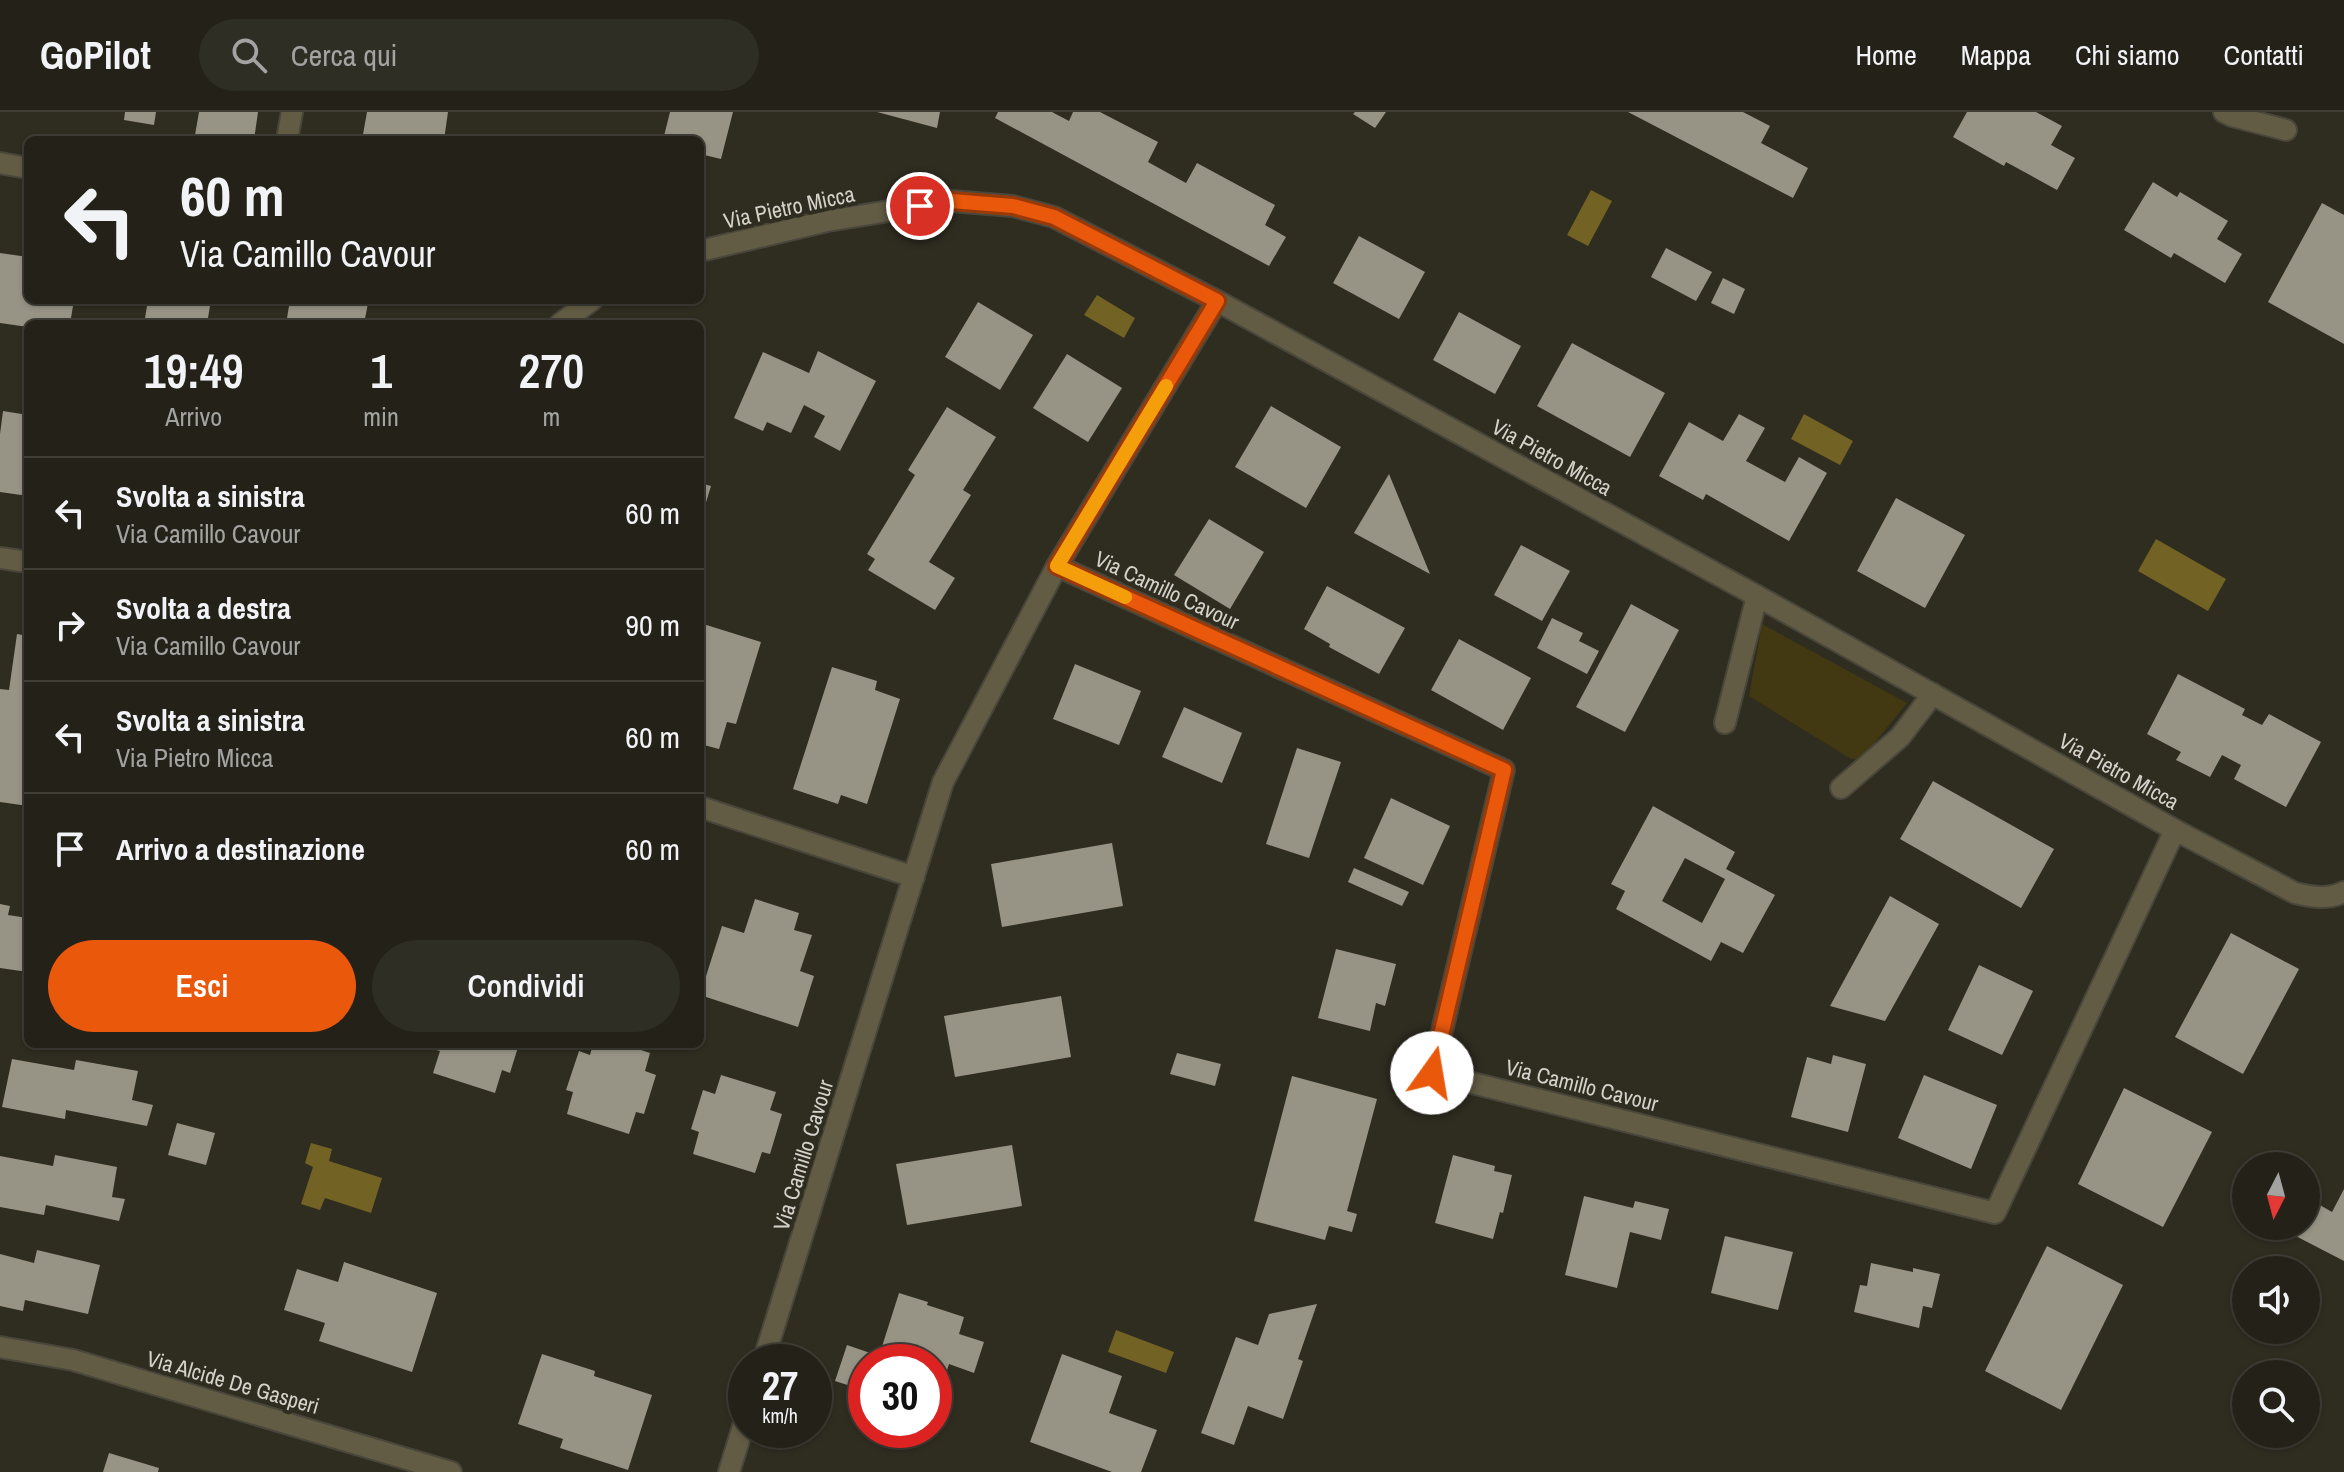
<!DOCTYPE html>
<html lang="it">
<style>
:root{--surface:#232118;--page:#2f2e25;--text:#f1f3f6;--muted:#a3a3a2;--line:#403e37;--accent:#ea580c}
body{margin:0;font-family:"Archivo Narrow",sans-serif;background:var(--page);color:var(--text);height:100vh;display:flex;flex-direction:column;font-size:30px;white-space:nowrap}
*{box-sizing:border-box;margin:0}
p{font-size:26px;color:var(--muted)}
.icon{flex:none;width:44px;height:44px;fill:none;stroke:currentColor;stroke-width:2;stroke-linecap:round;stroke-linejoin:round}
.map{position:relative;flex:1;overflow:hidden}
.panel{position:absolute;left:24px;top:208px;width:680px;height:728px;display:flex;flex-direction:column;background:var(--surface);border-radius:12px;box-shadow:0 2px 6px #0004,0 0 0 2px var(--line)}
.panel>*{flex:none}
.banner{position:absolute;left:24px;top:24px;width:680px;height:168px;border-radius:12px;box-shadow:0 2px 6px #0004,0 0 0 2px var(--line);background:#232118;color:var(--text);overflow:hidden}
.needle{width:52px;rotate:186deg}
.controls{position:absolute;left:2232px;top:1040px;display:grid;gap:16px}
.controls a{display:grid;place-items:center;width:88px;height:88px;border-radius:50%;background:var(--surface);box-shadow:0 2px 6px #0004,0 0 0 2px var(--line);font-size:40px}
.speed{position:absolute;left:728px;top:1232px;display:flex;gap:16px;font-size:40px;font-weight:700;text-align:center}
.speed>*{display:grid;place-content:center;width:104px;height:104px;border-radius:50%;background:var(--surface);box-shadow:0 2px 6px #0004,0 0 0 2px var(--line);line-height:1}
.speed small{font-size:20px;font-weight:400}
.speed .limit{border:12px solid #d22;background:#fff;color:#111}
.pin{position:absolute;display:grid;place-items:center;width:68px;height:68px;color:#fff;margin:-34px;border:4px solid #fff;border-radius:50%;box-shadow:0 2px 8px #0007}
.me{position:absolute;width:88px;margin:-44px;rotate:13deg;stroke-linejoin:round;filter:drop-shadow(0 0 6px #0008)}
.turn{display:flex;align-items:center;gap:28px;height:168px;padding:0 24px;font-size:36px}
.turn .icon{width:104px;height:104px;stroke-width:2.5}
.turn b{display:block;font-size:56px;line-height:68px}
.eta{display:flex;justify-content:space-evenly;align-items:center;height:136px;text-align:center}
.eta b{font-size:48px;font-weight:600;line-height:56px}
.primary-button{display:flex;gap:16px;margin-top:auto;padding:16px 24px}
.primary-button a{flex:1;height:92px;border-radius:48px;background:var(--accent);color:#fff;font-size:32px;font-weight:600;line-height:92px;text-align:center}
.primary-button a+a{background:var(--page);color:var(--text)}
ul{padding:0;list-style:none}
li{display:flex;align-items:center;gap:24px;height:112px;padding:0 24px;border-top:2px solid var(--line)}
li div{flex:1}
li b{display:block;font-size:30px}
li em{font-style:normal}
header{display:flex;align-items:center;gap:48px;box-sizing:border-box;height:112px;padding:0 40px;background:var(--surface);border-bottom:2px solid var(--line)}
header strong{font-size:38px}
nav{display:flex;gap:44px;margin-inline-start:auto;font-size:28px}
.search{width:560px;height:72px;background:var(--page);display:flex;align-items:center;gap:20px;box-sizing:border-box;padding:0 28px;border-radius:44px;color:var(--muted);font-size:30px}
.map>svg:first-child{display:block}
.green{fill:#423811}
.water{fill:#726224}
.building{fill:#979385;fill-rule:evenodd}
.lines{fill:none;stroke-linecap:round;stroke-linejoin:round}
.service-casing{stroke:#49473b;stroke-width:24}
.minor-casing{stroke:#49473b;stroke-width:24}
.service{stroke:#635c44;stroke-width:20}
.minor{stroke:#635c44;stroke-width:20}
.route-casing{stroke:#983908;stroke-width:20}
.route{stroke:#ea580c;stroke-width:14}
.slow{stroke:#f59e0b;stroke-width:14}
.labels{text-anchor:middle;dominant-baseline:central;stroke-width:8;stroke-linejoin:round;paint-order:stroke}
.street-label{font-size:22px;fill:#d4d2cb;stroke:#2f2c20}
</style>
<header>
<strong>GoPilot</strong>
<div class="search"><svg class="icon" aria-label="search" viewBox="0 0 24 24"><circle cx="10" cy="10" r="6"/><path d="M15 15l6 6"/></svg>Cerca qui</div>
<nav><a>Home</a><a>Mappa</a><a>Chi siamo</a><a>Contatti</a></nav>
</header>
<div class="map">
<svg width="2344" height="1360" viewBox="0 0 2344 1360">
<rect width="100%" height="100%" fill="#2f2c20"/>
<polygon class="green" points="1762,512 1907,591 1864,644 1857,647 1851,647 1749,584"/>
<g class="water">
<polygon points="1591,78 1612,89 1588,134 1567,123"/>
<polygon points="1097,183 1135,206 1124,226 1084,203"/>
<polygon points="1804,302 1853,329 1840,353 1791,327"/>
<polygon points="2156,427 2226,467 2208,499 2138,459"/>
<polygon points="311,1031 332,1037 329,1049 382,1066 371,1101 325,1086 320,1098 301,1092 313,1055 305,1051"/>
<polygon points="1116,1218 1174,1240 1166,1261 1108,1240"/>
</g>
<g class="building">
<polygon points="125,0 156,0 154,13 124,8"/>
<polygon points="199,0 258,0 254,28 228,28 195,23"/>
<polygon points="367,0 448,0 444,28 362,28"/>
<polygon points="670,0 733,0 721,47 700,42 700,28 663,28"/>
<polygon points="877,0 940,0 937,16"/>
<polygon points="998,0 1052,0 1069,9 1073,0 1100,0 1158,30 1148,50 1186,71 1197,51 1275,93 1265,113 1286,125 1269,154 995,6"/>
<polygon points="1355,0 1386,0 1375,16 1353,2"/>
<polygon points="1628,0 1743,0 1770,14 1761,31 1808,56 1793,86"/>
<polygon points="1967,0 2036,0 2062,14 2051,33 2075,46 2057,78 2006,50 2004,54 1953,25"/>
<polygon points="2153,70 2177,85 2180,80 2228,109 2217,127 2242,142 2225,171 2174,141 2171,146 2124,118"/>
<polygon points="2322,91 2344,103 2344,232 2268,190"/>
<polygon points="1359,124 1425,160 1399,207 1333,171"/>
<polygon points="1666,136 1712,160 1696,189 1651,165"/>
<polygon points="0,141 28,145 28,188 74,188 70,212 28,212 28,215 0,211"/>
<polygon points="1723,166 1745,177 1734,202 1711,191"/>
<polygon points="148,188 211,188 207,212 144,212"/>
<polygon points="290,188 347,188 368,191 364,212 286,212"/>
<polygon points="978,190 1033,223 1000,278 945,245"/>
<polygon points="1459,200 1521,234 1495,282 1433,248"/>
<polygon points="1572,231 1665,281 1630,345 1537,294"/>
<polygon points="818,239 876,269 840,339 814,325 825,304 804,293 791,321 767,310 763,319 734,306 763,240 809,261"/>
<polygon points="1067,242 1122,276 1088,330 1033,296"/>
<polygon points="1271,294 1341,335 1306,396 1235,355"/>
<polygon points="947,295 996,325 963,378 971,383 929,450 955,466 935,498 868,458 875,447 867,442 915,363 908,358"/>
<polygon points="3,299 28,303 28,384 0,380 0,322"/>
<polygon points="1739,302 1765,316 1746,349 1785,370 1799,345 1827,361 1789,429 1706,382 1703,388 1659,364 1689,310 1723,329"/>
<polygon points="1389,362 1430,462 1354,421"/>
<polygon points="700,371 711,374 701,407 700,407"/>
<polygon points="1896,386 1965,423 1925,496 1857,459"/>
<polygon points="1209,407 1264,440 1230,497 1174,463"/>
<polygon points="1521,433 1570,459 1542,509 1494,483"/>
<polygon points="1327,474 1405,516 1379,562 1329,535 1330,532 1304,517"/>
<polygon points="1631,492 1679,518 1625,620 1576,595"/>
<polygon points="1552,506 1583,521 1579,529 1599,539 1587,562 1537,536"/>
<polygon points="700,511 761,530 736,612 727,610 719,637 700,632"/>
<polygon points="17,522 28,524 28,602 23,638 28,639 28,694 0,690 0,577 9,578"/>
<polygon points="1459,527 1531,566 1503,618 1431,578"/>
<polygon points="1075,552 1141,579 1119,633 1053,607"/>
<polygon points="832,555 877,569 875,578 900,587 867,692 841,683 838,692 793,677"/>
<polygon points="2178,562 2245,597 2242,603 2262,613 2269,602 2321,630 2286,695 2234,667 2241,653 2222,643 2210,665 2176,648 2181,640 2147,622"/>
<polygon points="1184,595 1242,621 1222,671 1162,645"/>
<polygon points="1297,636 1341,650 1309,746 1266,732"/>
<polygon points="1933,669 2054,737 2021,796 1900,727"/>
<polygon points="1391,686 1450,714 1423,773 1364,746"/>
<path d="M1653,694L1735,740L1726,757L1775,783L1743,841L1721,830L1711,849L1616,797L1625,779L1611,772ZM1685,746L1725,767L1702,811L1662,789Z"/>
<polygon points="1112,731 1123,794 1002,815 991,752"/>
<polygon points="1354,756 1409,780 1402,794 1348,770"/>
<polygon points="1890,784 1939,812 1885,909 1830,894"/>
<polygon points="755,787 799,801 794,818 812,823 800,859 814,864 798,915 700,883 722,814 744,821"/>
<polygon points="0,792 10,794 8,803 28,806 28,860 0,856"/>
<polygon points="2231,821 2299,857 2243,962 2175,925"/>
<polygon points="1336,837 1396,852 1385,894 1376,891 1370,919 1318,906"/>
<polygon points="1979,853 2033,879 2002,943 1948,918"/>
<polygon points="1061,884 1071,945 955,965 944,904"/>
<polygon points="434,932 519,932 510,961 502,958 495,981 433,961 440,939 432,937"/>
<polygon points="593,932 623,932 650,941 645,959 656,963 644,1002 636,1000 629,1022 567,1002 573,980 566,978 579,939 590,943"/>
<polygon points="1177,941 1221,952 1215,974 1170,962"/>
<polygon points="1833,943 1866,952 1848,1020 1791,1005 1807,945 1831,952"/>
<polygon points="12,947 74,958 76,948 138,959 132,988 153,993 147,1014 66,998 65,1007 2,995"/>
<polygon points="721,963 776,980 770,998 782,1002 770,1042 762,1040 755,1061 693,1042 699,1020 691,1017 703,978 715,982"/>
<polygon points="1924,963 1997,993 1971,1057 1898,1026"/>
<polygon points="1292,964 1377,987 1347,1099 1357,1102 1352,1120 1329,1114 1325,1128 1254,1109"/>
<polygon points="2124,976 2212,1020 2163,1115 2078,1072"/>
<polygon points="177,1011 215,1021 206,1053 168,1043"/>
<polygon points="1012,1033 1022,1094 907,1113 896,1052"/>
<polygon points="55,1043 117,1055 112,1085 125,1087 119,1109 46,1093 44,1103 0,1095 0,1044 53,1054"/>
<polygon points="1453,1043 1495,1054 1494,1059 1512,1063 1503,1101 1500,1100 1493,1127 1435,1111"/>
<polygon points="2344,1077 2344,1149 2284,1118 2286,1114 2306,1114 2306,1085 2332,1100"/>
<polygon points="1584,1084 1633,1096 1635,1089 1669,1097 1661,1128 1630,1120 1617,1176 1565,1163"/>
<polygon points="1725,1124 1793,1140 1778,1198 1711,1181"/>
<polygon points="2047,1134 2123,1173 2061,1298 1985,1259"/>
<polygon points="37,1138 100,1153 88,1202 25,1188 23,1199 0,1194 0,1142 34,1151"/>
<polygon points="344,1150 437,1181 412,1260 319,1229 325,1211 284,1198 297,1157 338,1170"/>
<polygon points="1871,1151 1913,1160 1913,1156 1940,1162 1932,1196 1923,1194 1919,1216 1854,1200 1860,1173 1867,1174"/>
<polygon points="899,1181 928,1190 927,1193 964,1205 959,1222 984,1230 974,1261 949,1252 935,1296 934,1250 866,1250 866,1279 835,1269 847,1233 879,1244"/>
<polygon points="1317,1192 1298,1247 1303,1249 1283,1307 1248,1294 1234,1333 1201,1321 1236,1225 1258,1233 1269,1202"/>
<polygon points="542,1242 595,1259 594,1264 652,1283 628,1358 560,1336 563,1327 518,1312"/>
<polygon points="1062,1242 1122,1264 1109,1301 1157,1318 1141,1360 1112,1360 1030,1330"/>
<polygon points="109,1341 159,1356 158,1360 103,1360"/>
</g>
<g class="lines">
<g class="service-casing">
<g id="service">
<polyline points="1725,611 1757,484"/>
<polyline points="1841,676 1900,625 1933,582"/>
<polyline points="700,695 914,765"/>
</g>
</g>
<g class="minor-casing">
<g id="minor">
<polyline points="2224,0 2232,4 2286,18"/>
<polyline points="287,28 292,0"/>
<polyline points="0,51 28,56"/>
<path d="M700,139L827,109L951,89L1013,94L1054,105L1217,189L1757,484L2175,718L2295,781C2312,785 2328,788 2344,780"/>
<polyline points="560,212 592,188"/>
<polyline points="0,446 28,450"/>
<polyline points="1057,454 1504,658 1432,961 1995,1101 2175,718"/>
<polyline points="0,1235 73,1248 451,1360"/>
<polyline points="763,1250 943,670 1057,454 1217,189"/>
<polyline points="729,1360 746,1305"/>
</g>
</g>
<use href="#service" class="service"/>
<use href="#minor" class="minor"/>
</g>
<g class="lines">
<g class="route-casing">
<polyline id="route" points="920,94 951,89 1013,94 1054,105 1217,189 1057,454 1504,658 1432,961"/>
</g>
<use href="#route" class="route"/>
<polyline class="slow" points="1125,485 1057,454 1166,274"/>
</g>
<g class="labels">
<g class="street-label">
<text transform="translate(789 95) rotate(-12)">Via Pietro Micca</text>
<text transform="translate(1552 345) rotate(29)">Via Pietro Micca</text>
<text transform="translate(1167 478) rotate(25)">Via Camillo Cavour</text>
<text transform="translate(2119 659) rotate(29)">Via Pietro Micca</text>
<text transform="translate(1582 973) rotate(14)">Via Camillo Cavour</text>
<text transform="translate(803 1043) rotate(-73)">Via Camillo Cavour</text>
<text transform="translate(233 1270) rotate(16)">Via Alcide De Gasperi</text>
</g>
</g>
</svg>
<div class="controls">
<a><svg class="needle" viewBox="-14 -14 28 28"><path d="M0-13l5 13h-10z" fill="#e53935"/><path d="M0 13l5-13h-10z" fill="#a3a3a2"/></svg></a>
<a><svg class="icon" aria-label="sound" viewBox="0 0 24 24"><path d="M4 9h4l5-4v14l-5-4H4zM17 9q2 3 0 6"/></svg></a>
<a><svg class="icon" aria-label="search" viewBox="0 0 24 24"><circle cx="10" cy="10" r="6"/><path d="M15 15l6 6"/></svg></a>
</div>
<div class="speed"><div>27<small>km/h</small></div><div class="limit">30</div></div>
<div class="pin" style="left:920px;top:94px;background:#d93025"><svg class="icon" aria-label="arrive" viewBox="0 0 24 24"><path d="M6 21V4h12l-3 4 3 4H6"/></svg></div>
<svg class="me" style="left:1432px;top:961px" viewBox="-20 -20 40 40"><circle r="19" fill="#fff"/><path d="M0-13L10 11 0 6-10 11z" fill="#ea580c"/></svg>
<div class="banner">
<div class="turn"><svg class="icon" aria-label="left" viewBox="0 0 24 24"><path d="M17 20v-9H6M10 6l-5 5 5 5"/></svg><div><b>60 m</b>Via Camillo Cavour</div></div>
</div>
<section class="panel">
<div class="eta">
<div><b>19:49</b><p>Arrivo</p></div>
<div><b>1</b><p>min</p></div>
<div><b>270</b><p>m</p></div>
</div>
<ul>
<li><svg class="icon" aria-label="left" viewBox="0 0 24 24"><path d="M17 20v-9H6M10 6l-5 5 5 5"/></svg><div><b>Svolta a sinistra</b><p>Via Camillo Cavour</p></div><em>60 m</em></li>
<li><svg class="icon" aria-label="right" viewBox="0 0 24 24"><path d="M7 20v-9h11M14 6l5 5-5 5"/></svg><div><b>Svolta a destra</b><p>Via Camillo Cavour</p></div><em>90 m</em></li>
<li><svg class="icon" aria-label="left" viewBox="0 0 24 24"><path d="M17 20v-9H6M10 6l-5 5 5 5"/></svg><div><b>Svolta a sinistra</b><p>Via Pietro Micca</p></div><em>60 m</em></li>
<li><svg class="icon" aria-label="arrive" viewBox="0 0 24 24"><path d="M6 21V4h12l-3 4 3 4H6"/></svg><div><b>Arrivo a destinazione</b></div><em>60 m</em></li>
</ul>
<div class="primary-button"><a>Esci</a><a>Condividi</a></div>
</section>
</div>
